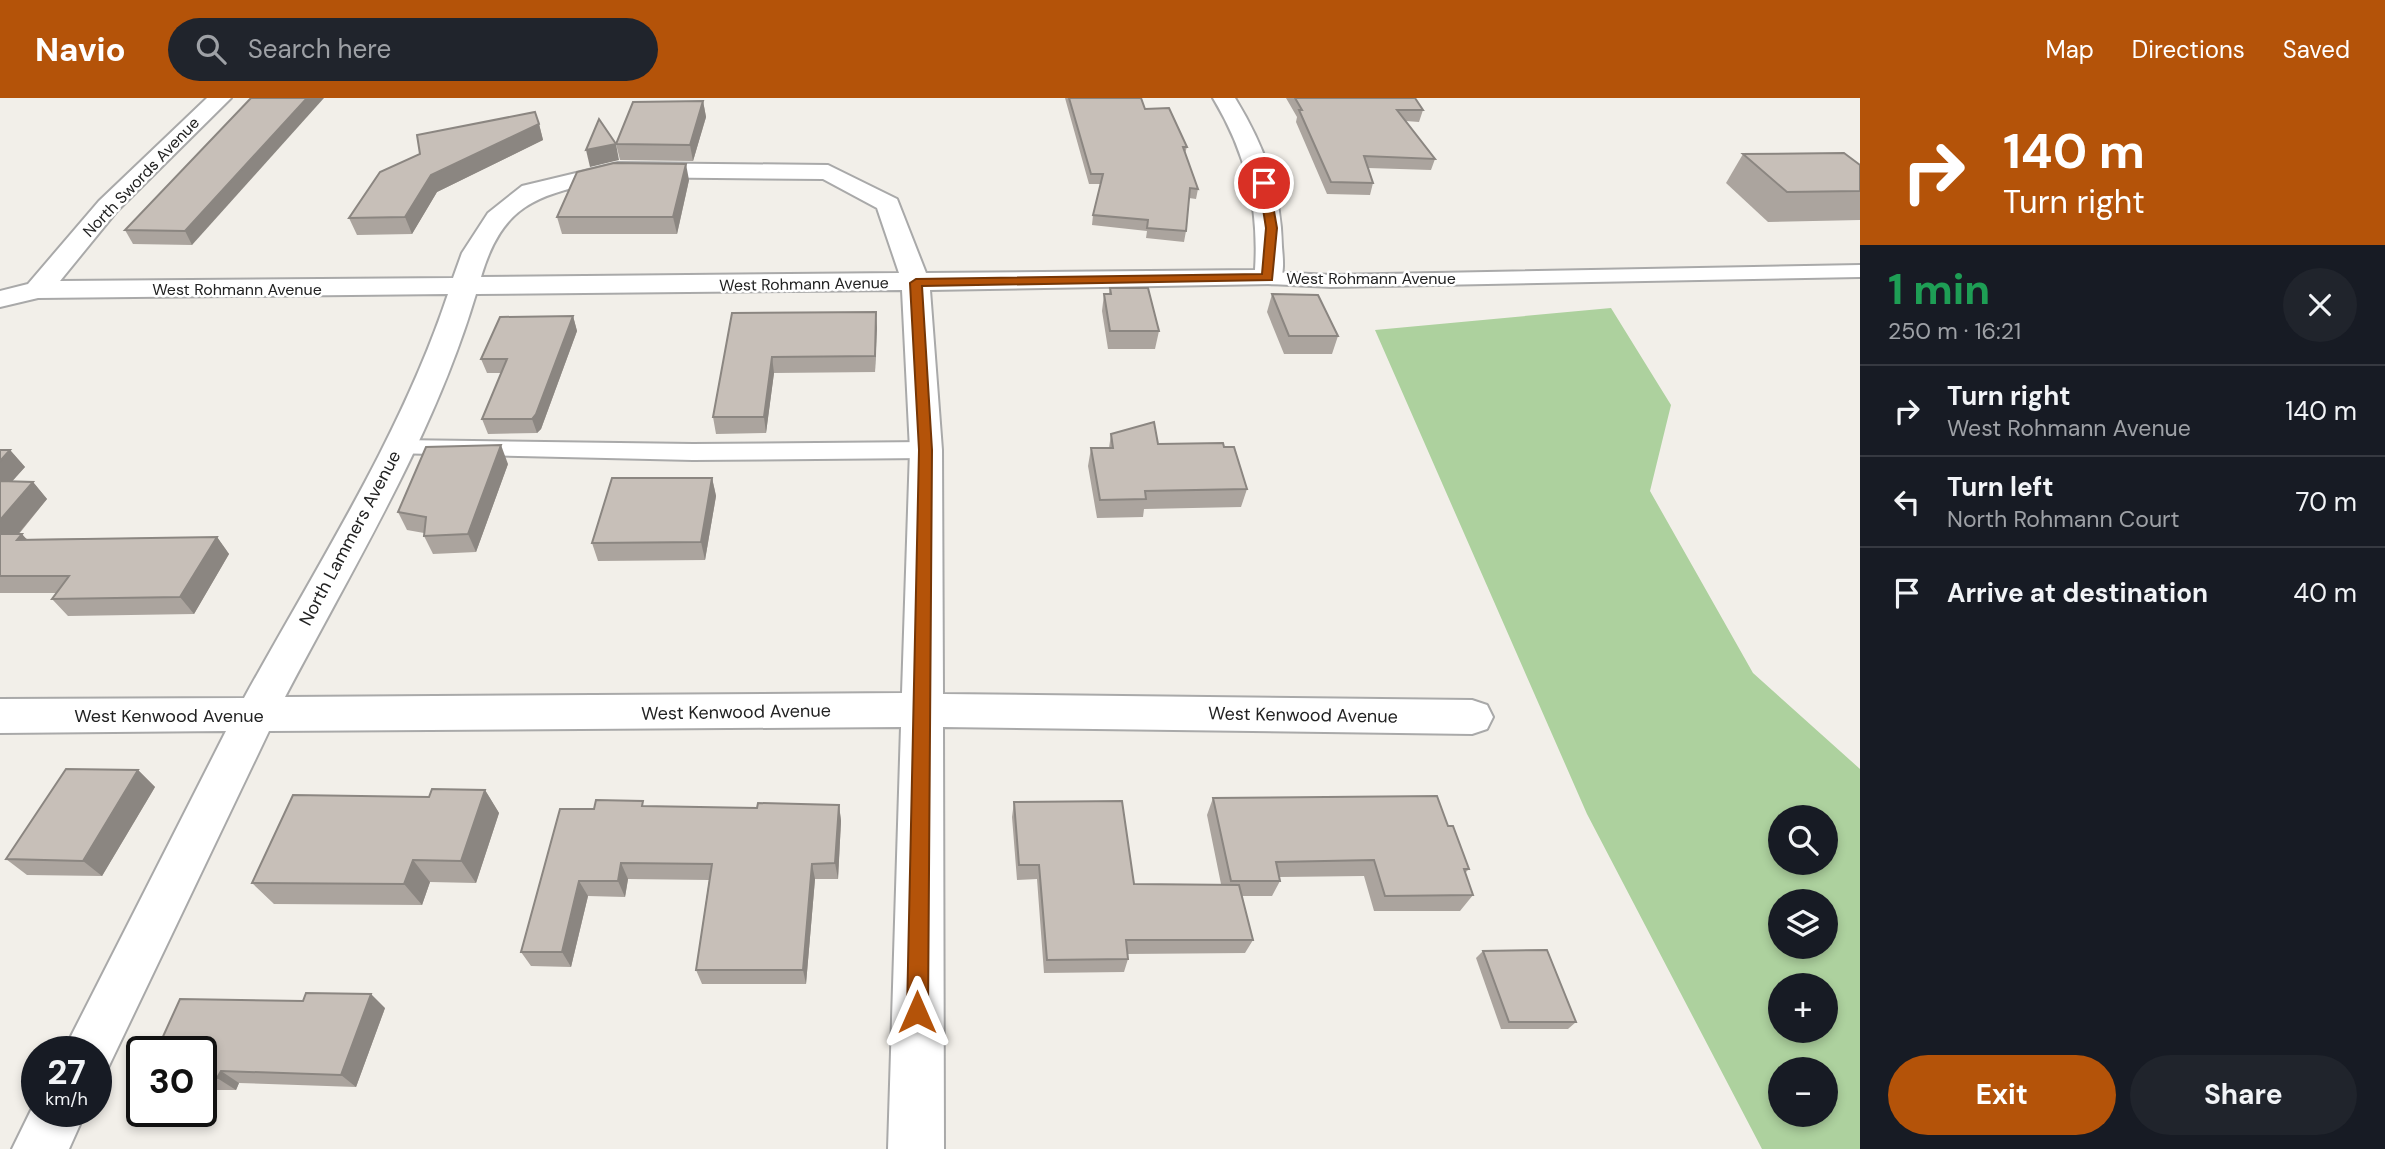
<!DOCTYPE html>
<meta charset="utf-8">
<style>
:root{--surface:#171b24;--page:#20242c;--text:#f1f3f6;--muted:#9ea1a6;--line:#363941;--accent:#b45309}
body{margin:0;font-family:"DM Sans",sans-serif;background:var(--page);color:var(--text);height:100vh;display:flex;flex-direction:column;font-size:26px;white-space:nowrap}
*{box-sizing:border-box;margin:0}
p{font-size:23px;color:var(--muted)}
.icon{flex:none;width:38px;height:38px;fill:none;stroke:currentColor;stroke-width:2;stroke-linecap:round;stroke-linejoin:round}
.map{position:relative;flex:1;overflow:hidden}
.sheet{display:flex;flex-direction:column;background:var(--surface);width:525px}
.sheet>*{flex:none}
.guide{background:#b45309;color:#fff;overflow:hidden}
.tools{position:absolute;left:1768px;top:707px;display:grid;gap:14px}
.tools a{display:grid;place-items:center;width:70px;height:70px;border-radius:50%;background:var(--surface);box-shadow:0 4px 10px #0003;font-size:35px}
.speed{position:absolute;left:21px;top:938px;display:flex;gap:14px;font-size:35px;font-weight:700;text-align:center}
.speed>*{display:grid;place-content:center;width:91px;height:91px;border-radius:50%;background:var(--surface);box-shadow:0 4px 10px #0003;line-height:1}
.speed small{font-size:18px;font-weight:400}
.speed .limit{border:4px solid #111;border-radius:10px;background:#fff;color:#111}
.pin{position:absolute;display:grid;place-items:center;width:60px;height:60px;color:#fff;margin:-30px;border:4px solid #fff;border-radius:50%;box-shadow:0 2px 7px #0007}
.me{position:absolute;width:77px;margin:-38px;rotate:0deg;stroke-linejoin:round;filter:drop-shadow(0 0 5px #0008)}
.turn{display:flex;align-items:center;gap:24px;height:147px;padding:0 28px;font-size:32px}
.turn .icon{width:91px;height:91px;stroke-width:2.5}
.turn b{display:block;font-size:49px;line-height:60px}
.round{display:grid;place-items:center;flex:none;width:74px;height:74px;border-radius:37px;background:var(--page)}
.head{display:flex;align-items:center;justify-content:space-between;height:119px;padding:0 28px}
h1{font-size:42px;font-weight:700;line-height:52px;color:#1e9e55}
.action{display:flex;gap:14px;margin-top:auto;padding:14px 28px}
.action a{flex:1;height:80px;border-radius:42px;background:var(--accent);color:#fff;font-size:28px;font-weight:700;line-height:80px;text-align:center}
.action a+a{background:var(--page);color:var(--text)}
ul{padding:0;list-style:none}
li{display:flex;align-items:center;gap:21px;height:91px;padding:0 28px;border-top:2px solid var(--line)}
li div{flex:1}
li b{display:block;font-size:26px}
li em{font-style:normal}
header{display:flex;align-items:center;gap:42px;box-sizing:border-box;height:98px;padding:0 35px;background:var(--accent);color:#fff}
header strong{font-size:33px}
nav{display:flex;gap:38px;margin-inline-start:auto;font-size:24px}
.search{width:490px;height:63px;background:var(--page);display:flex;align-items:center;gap:18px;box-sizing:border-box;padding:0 24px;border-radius:38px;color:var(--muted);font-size:26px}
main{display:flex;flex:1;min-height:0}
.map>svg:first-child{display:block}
.forest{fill:#add19e;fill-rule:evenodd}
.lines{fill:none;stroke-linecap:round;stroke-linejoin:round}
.service-casing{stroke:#a9a9a9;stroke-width:4}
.minor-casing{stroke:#a9a9a9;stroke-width:4}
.service{fill:#fff;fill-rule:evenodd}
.minor{fill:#fff;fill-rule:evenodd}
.wall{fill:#aba49e}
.shaded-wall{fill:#8b8681}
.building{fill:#c7bfb8;stroke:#8b8681;stroke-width:2}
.route{fill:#b45309;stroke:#753606;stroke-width:2}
.labels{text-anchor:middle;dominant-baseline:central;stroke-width:5;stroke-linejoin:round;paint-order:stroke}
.far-street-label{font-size:16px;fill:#222;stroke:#fff}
.street-label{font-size:18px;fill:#222;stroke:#fff}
</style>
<header>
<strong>Navio</strong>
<div class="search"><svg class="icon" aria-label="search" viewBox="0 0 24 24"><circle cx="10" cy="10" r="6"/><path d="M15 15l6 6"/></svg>Search here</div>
<nav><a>Map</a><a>Directions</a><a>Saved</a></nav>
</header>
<main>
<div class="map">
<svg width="1860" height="1051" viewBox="0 0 1860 1051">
<rect width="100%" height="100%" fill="#f2efe9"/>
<path class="forest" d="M1611,210L1671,307L1650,393L1753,575L1860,671V1051H1762L1587,716L1375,232ZM1780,719H1825V765H1780ZM1780,803H1825V849H1780ZM1780,887H1825V933H1780ZM1780,971H1825V1017H1780Z"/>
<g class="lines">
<g class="service-casing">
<g id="service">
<polygon points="1860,167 1860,179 1331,189 1268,186 1258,180 1268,174 1331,177"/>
<polygon points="398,342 693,346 926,344 934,347 938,352 934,357 926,360 693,362 390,355 386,350 390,345"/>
</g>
</g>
<g class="minor-casing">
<g id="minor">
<path d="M207,0H231L117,113L60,183L453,180L462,155L488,115L522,88L618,65L828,67L897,101L926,175L1255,172C1259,108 1246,55 1213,0H1235C1264,47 1281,93 1282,149C1283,161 1285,176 1278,186L930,192L942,352L943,596L1472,602L1487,607L1493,619L1487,631L1472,636L943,629L944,1051H888L901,629L269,633L107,972L96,977V954H63L226,633L0,635V601L244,600C316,469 401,338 448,196L38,200L0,209V193L28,186L99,103ZM618,79L823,81L877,110L899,175L481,179C505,98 545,97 618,79ZM902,192L910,352L902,595L285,599C353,469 434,338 476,196Z"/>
<polygon points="37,1000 37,1013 86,1013 69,1051 12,1051"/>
</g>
</g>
<use href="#service" class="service"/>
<use href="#minor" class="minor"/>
</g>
<g class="wall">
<polygon points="251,0 192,147 133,146 125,132"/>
<polygon points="1065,0 1141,0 1145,11 1187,49 1185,55 1198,91 1196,101 1189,100 1186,133 1184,144 1146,140 1147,133 1092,127 1093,117 1101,86 1089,86"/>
<polygon points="1286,0 1415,0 1423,12 1419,24 1406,23 1435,61 1431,72 1368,70 1373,85 1370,97 1327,96 1296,24 1297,19"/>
<polygon points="703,3 706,19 693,63 620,62 616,46"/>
<polygon points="539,26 543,42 437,94 412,136 357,137 349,120"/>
<polygon points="1743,56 1860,67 1860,122 1768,124 1726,85"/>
<polygon points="689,82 677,136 562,136 557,119"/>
<polygon points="1110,190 1159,233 1155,251 1108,251 1102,213 1104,196 1109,196"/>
<polygon points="1272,196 1338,238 1332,256 1284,256 1267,214"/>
<polygon points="876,214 875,274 774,275 766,335 716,336 713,319 732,215"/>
<polygon points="573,218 577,233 541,331 537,335 488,336 482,321 501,275 487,275 481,261"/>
<polygon points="1111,336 1158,346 1224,349 1247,391 1241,409 1144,411 1143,419 1097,420 1088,368 1091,350 1109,350"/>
<polygon points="0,352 10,352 25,369 12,383 33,384 47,401 19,436 27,441 217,439 229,456 194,516 68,518 52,501 56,495 0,495"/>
<polygon points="508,366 476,454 433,456 424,438 424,435 407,432 398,414"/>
<polygon points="712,380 716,398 705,462 598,463 592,445"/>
<polygon points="138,672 155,689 102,778 27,777 6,761"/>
<polygon points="485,692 499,715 476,785 430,784 422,807 274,806 252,785"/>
<polygon points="1213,700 1448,728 1469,771 1465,775 1473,797 1460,813 1374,813 1364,778 1280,779 1280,783 1272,798 1242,798 1253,842 1245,855 1127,856 1128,861 1124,874 1044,875 1037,781 1017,782 1012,719 1014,704 1134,786 1221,786 1207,717"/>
<polygon points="839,707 841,723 838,781 815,781 806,886 702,886 696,872 709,782 628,781 625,799 588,798 571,869 531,868 521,854 594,711 645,708 757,710"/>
<polygon points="1483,853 1576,924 1568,931 1501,931 1476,860"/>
<polygon points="385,910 356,989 239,985 236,992 201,992 201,954"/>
</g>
<g class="shaded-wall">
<polygon points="307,0 324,0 192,147 185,133"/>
<polygon points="703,3 706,19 693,63 690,47"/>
<polygon points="539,26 543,42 437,94 412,136 405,119 431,77"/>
<polygon points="616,46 619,62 590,69 586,52"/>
<polygon points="686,66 689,82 677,136 673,119"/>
<polygon points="876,214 877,230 875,274 875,258"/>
<polygon points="573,218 577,233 541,331 537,335 532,321"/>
<polygon points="772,259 774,275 766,335 764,319"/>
<polygon points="501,347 508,366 476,454 468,436"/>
<polygon points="10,352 25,369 0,397 0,363"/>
<polygon points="712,380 716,398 705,462 701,444"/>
<polygon points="33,384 47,401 4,453 0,448 0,422"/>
<polygon points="22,436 37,453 17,442"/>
<polygon points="217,439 229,456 194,516 180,499"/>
<polygon points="138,672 155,689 102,778 83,763"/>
<polygon points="485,692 499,715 476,785 461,763"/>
<polygon points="839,707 841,723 838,781 835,765"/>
<polygon points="413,762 430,784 422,807 404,786"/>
<polygon points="621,765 628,781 625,799 618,783"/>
<polygon points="812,766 815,781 806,886 803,872"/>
<polygon points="579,783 588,798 571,869 562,854"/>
<polygon points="371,896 385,910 356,989 341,977"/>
<polygon points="221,973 239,985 236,992 217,980"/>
</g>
<g class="building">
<polygon points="251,0 307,0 185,133 125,132"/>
<polygon points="1069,0 1141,0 1145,11 1169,10 1187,49 1183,49 1198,91 1190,90 1186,133 1147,130 1148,122 1093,117 1103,76 1091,76"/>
<polygon points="1295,0 1415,0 1423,12 1397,12 1435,61 1364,58 1373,85 1331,84 1299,12 1302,12"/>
<polygon points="703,3 690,47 616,46 633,4"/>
<polygon points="535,14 539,26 431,77 405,119 349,120 380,74 420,56 417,37"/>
<polygon points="599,21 616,46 586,52"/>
<polygon points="1844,55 1860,67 1860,93 1787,94 1743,56"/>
<polygon points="614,65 686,66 673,119 557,119 577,74"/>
<polygon points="1110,190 1148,190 1159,233 1110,233 1104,196 1111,196"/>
<polygon points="1272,196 1318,197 1338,238 1289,238"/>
<polygon points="876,214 875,258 772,259 764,319 713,319 732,215"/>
<polygon points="573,218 536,316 532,321 482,321 507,261 481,261 500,219"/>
<polygon points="1154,324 1158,346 1223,345 1224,349 1234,349 1247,391 1145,393 1146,401 1100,402 1091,350 1113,350 1111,336"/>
<polygon points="501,347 468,436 424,438 426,419 398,414 426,349"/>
<polygon points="0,352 10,352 0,363"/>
<polygon points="612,380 712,380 701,444 592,445"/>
<polygon points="0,383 33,384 0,422"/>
<polygon points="0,436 22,436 17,442 217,439 180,499 52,501 69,478 0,478"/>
<polygon points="66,671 138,672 83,763 6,761"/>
<polygon points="432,691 485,692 461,763 413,762 404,786 252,785 293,697 429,699"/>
<polygon points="1437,698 1448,728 1453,728 1469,771 1464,771 1473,797 1385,798 1374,762 1276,764 1280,783 1231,783 1213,700"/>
<polygon points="596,702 643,703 642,708 757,710 758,705 839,707 835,765 812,766 803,872 696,872 712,766 621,765 618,783 579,783 562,854 521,854 560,711 594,711"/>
<polygon points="1122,703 1134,786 1239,787 1253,842 1126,842 1128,861 1047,862 1039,767 1019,767 1014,704"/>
<polygon points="1547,852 1576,924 1509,924 1483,853"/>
<polygon points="306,895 371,896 341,977 221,973 217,980 201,980 201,954 156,954 180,901 303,903"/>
</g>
<polygon class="route" points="1264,82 1269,85 1277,130 1272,182 922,188 932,352 928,914 925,921 917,924 910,921 907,914 919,352 910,185 916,181 1262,176 1266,130 1259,85"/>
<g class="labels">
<g class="far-street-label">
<text transform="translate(141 79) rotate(-46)">North Swords Avenue</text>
<text x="1371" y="180">West Rohmann Avenue</text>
<text transform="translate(804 186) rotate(-1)">West Rohmann Avenue</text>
<text x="237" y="191">West Rohmann Avenue</text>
</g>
<g class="street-label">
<text transform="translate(350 440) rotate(-62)">North Lammers Avenue</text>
<text transform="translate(736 614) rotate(-1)">West Kenwood Avenue</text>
<text transform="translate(1303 617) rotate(1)">West Kenwood Avenue</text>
<text x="169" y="618">West Kenwood Avenue</text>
</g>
</g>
</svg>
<div class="tools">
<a><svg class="icon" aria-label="search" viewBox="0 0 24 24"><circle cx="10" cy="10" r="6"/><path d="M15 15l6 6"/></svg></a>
<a><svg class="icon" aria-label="layers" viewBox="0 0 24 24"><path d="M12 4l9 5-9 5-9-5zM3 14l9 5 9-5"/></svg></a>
<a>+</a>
<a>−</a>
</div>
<div class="speed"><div>27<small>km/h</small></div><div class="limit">30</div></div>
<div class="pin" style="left:1264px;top:85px;background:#d93025"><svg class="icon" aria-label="arrive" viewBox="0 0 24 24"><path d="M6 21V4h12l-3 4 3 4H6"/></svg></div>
<svg class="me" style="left:917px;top:914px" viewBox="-20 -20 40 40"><path d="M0-17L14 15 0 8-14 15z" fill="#b45309" stroke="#fff" stroke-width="4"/></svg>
</div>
<section class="sheet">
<div class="guide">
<div class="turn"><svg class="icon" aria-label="right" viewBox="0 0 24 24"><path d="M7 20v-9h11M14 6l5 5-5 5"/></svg><div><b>140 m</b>Turn right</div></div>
</div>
<div class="head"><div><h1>1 min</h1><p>250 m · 16:21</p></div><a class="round"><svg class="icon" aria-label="close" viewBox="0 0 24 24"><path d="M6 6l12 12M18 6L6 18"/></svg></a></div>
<ul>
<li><svg class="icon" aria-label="right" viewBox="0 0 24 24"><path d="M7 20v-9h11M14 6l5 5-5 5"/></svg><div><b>Turn right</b><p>West Rohmann Avenue</p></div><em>140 m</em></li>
<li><svg class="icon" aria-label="left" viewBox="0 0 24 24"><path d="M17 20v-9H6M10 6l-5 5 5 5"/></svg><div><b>Turn left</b><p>North Rohmann Court</p></div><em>70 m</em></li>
<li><svg class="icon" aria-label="arrive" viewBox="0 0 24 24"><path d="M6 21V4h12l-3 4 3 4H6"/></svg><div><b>Arrive at destination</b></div><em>40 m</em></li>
</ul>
<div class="action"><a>Exit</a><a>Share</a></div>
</section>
</main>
